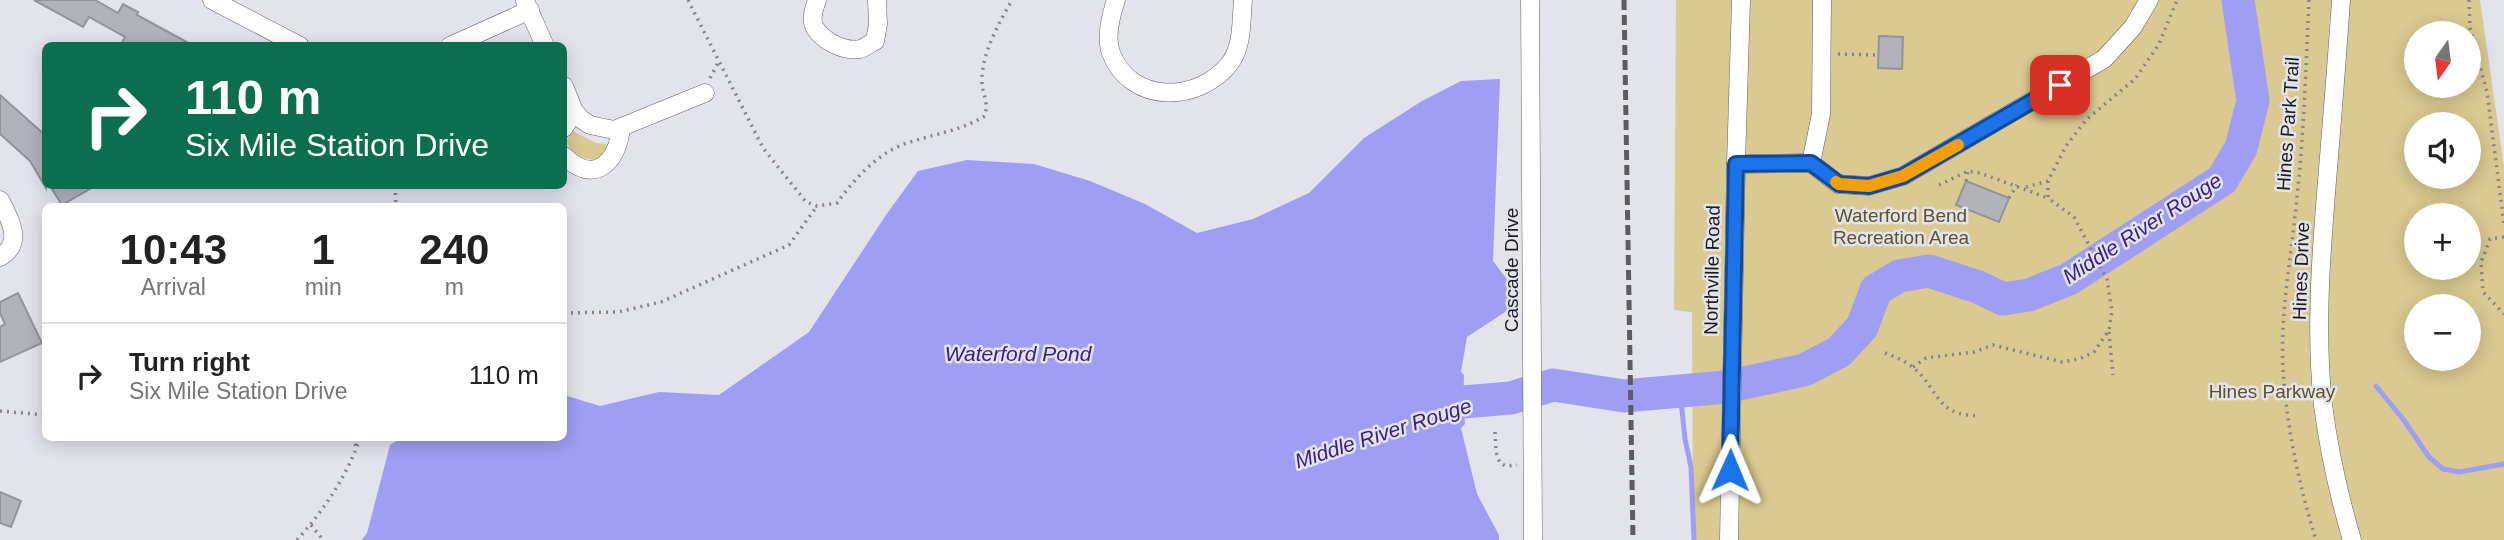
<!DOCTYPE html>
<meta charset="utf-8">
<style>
:root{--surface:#fff;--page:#f2f2f2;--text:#222;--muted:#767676;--line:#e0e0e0}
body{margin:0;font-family:Helvetica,sans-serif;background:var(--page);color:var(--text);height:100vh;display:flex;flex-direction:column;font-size:26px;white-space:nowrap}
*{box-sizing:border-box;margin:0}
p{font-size:23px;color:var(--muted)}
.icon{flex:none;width:38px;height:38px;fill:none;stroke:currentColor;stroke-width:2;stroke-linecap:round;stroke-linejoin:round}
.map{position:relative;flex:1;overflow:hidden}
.drawer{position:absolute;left:42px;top:203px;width:525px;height:238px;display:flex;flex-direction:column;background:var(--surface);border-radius:10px;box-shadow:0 4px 18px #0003}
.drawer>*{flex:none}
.banner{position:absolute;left:42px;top:42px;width:525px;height:147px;border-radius:10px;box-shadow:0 4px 18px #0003;background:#0b6e4f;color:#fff;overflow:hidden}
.needle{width:46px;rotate:194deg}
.buttons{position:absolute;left:2404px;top:21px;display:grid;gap:14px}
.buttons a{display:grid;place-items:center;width:77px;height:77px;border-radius:50%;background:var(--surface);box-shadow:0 4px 18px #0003;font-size:35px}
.pin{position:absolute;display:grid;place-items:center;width:60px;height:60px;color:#fff;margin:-30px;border-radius:14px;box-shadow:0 4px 10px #0006}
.me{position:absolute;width:77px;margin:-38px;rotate:1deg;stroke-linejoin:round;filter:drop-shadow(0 0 5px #0008)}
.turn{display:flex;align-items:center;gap:24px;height:147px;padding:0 28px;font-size:32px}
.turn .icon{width:91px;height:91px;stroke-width:2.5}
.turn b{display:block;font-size:49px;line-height:60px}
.eta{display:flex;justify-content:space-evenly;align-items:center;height:119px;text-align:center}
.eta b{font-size:42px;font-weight:700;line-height:49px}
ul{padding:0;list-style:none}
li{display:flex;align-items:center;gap:21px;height:105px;padding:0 28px;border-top:2px solid var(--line)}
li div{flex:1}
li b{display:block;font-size:26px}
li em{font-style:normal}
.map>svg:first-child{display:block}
.green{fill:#dac990;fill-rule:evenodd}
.water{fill:#a09df4}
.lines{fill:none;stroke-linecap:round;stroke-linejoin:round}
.stream{stroke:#a09df4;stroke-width:5}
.river{stroke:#a09df4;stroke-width:33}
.building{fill:#b2b2bb;stroke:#93939b;stroke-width:2}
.minor-casing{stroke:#606068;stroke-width:19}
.path{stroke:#84848a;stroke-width:3.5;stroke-dasharray:2 5;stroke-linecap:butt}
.minor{stroke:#fff;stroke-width:18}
.rail{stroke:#5c5c60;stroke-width:5;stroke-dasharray:10 5;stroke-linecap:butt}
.route-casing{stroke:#114b97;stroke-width:18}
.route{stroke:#1a73e8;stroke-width:12}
.slow{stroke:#f59e0b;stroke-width:12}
.labels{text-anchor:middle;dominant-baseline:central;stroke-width:5;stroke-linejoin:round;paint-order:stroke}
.street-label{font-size:19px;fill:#1b1b1e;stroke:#e3e3ec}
.park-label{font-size:19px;fill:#5e5227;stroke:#e3e3ec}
.water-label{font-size:21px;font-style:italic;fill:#372286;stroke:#e3e3ec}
</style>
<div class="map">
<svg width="2504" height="540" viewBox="0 0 2504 540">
<rect width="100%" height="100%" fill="#e3e3ec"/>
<g class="green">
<path d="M1676,0H2480L2504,167V540H1693L1692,312L1674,310ZM2417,33H2469V86H2417ZM2417,124H2469V177H2417ZM2417,215H2469V268H2417ZM2417,306H2469V359H2417Z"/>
<path d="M573,131L596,143L608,144C605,166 585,160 571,153L567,141Z"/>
</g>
<polygon class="water" points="1500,79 1493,261 1509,282 1511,308 1467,337 1461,372 1464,375 1463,402 1465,424 1461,428 1477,494 1499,535 1499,540 362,540 367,533 390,445 401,438 564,438 564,395 600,406 659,392 719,395 809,332 886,215 918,171 967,160 1034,164 1090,181 1145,204 1197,233 1253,219 1309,193 1364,138 1422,101 1461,81"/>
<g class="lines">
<g class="stream">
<polyline points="2376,386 2403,419 2429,457 2443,469 2459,472 2504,464"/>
<polyline points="1680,391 1685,439 1691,467 1694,540"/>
</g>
<polyline class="river" points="1463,402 1511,398 1553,385 1624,396 1726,387 1804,370 1839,352 1862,327 1876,290 1899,276 1929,271 1978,287 2003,299 2029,295 2069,279 2222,180 2241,148 2253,101 2238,0"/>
</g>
<g class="building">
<polygon points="34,0 95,0 118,13 123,4 138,12 137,15 194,46 120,46 125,37 89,17 83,27"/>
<polygon points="1879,36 1903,37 1902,69 1878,68"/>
<polygon points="0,95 46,136 46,188 30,161 0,134"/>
<polygon points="1966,181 2009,198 1999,222 1956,205"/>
<polygon points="50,186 95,186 62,205"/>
<polygon points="18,293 42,343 0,362 0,327 5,324 0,313 0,302"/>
<polygon points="0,492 21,501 11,527 0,523"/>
</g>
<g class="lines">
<g class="minor-casing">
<g id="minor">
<polyline points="212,0 300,46"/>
<path d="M817,0C814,9 810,19 815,28C823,41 844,52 860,49C865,48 870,43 875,41L878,24L877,0"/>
<path d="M1116,0C1111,15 1105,37 1111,53C1131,105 1199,103 1230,63C1243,46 1241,20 1243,0"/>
<polyline points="1530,0 1533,540"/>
<path d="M2341,0C2337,60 2332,121 2327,181C2321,255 2315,330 2323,405C2329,451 2339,496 2352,540"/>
<polyline points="525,1 545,46"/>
<polyline points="450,46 530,10"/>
<polyline points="564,86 574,111 581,119 590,125 614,130 705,93"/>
<polyline points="564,128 574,111"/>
<path d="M564,156C594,185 616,164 621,129"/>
<polyline points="1811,163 1821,114 1822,0"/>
<polyline points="1736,164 1811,163 1838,184 1869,186 1903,176 2104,59 2133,27 2149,0"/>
<path d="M0,200C10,219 24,243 0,257"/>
<polyline points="1729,540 1736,164 1741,0"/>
</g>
</g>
<g class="path">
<path d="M688,0L763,148L806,202L817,206L837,203C854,179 879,152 907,143C934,134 960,131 985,116C989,99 981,93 982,78C983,51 999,23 1012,0"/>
<path d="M2309,0C2306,66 2304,132 2297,197C2292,253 2280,311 2283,367C2286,425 2299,485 2316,540"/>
<polyline points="2469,0 2470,28 2487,92 2504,224"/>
<polyline points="1838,54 1878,55"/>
<polyline points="710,78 718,63"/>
<polyline points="1966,181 1968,171"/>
<polyline points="1939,185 1968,171 1980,173 2048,198"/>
<polyline points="395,186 396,206"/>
<polyline points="2026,187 2048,181"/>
<polyline points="2009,198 2017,185"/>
<polyline points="2504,237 2490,239 2481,262 2483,292 2504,314"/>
<polyline points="564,313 618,312 661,302 789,245 817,206"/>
<polyline points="2109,332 2113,375"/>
<path d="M1885,353C1899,358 1913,365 1923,377C1943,403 1942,414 1979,416"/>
<polyline points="1913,367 1926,358 1974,352 1993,345 2062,362 2079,359 2094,352 2109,330 2112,311 2107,279 2074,217 2048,198 2048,181 2066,146 2087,119 2135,79 2159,44 2177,0"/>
<polyline points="0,411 46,415"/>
<polyline points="1495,432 1496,452 1500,463 1506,466 1517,465"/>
<polyline points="351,438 356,446"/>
<polyline points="311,525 323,540"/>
<path d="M297,540C324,510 347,476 360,438"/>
</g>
<use href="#minor" class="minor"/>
<polyline class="rail" points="1624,0 1633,540"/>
</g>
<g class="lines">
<g class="route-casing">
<polyline id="route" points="1730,470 1736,164 1811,163 1839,184 1869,186 1903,176 2060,85"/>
</g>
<use href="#route" class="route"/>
<polyline class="slow" points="1836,182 1839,184 1869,186 1903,176 1958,145"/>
</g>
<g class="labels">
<g class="street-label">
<text transform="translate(2288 124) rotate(-86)">Hines Park Trail</text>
<text transform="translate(1511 270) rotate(-90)">Cascade Drive</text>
<text transform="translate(1712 270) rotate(-89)">Northville Road</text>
<text transform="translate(2301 271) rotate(-88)">Hines Drive</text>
</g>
<g class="park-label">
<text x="1901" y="215">Waterford Bend<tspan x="1901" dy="22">Recreation Area</tspan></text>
<text x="2272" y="391">Hines Parkway</text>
</g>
<g class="water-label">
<text transform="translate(2142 228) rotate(-33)">Middle River Rouge</text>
<text x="1018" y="353">Waterford Pond</text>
<text transform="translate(1383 433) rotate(-18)">Middle River Rouge</text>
</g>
</g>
</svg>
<div class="buttons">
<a><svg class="needle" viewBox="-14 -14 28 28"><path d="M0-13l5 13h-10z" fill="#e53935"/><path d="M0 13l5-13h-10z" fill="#767676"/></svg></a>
<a><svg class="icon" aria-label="sound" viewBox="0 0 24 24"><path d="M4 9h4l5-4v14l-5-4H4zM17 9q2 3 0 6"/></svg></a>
<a>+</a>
<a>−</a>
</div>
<div class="pin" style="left:2060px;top:85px;background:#d93025"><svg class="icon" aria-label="arrive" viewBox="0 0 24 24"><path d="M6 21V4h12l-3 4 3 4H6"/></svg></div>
<svg class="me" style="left:1730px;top:470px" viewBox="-20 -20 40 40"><path d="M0-17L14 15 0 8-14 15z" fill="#1a73e8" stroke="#fff" stroke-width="4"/></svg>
<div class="banner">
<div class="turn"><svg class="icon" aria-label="right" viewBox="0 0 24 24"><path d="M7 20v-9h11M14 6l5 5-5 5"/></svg><div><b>110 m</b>Six Mile Station Drive</div></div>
</div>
<section class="drawer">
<div class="eta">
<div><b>10:43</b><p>Arrival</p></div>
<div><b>1</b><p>min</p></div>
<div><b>240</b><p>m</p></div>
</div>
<ul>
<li><svg class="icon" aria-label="right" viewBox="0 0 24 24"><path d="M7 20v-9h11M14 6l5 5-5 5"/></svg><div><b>Turn right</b><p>Six Mile Station Drive</p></div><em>110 m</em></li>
</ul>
</section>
</div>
